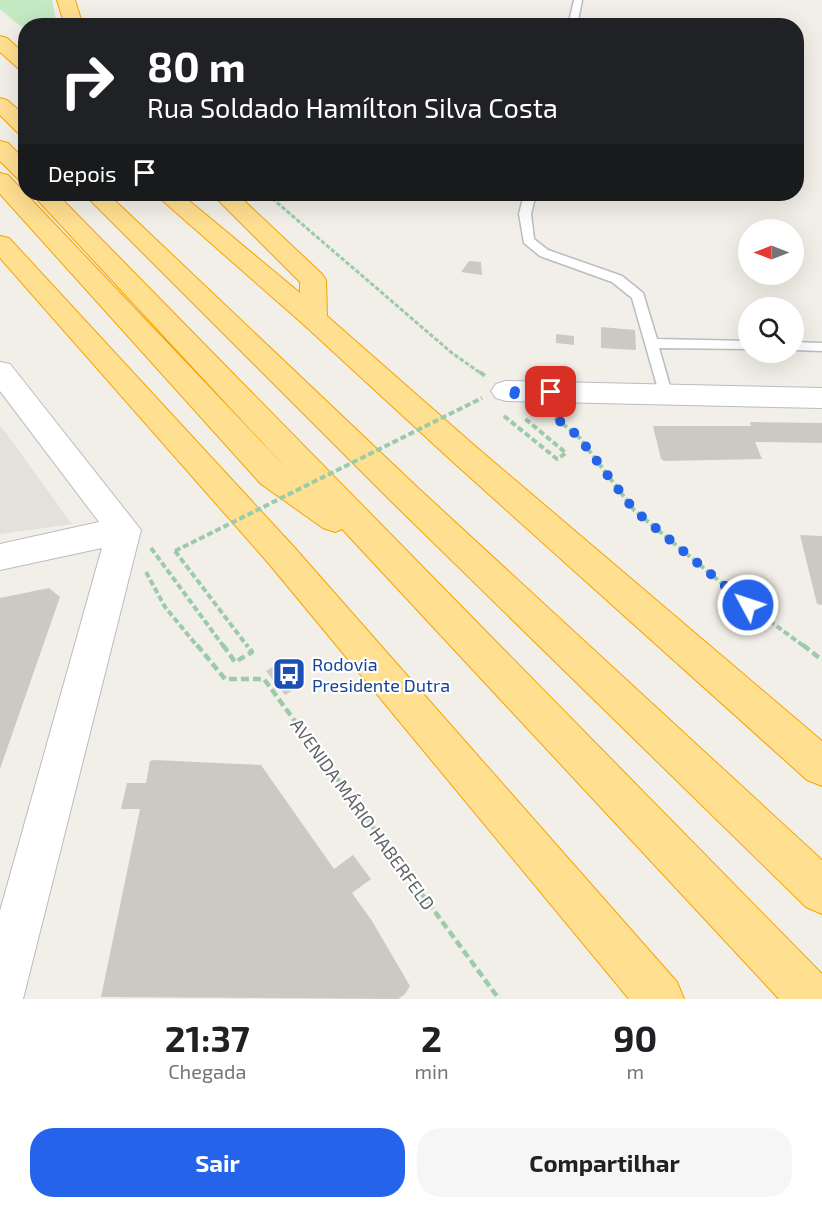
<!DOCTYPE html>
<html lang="pt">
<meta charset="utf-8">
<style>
:root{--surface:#fff;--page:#f6f6f6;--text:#202124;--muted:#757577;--accent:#2563eb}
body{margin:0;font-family:"Exo 2",sans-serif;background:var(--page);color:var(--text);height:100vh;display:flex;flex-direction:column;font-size:22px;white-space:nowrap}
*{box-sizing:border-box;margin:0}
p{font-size:20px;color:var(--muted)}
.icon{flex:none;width:33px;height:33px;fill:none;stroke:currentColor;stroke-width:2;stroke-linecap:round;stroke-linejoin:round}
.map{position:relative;height:999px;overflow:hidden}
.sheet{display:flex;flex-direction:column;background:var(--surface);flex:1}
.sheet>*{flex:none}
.top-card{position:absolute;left:18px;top:18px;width:786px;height:183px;border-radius:24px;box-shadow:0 6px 24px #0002;background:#202124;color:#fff;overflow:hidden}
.needle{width:39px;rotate:270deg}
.fabs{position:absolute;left:738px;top:219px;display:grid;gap:12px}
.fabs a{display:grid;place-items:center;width:66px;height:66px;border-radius:50%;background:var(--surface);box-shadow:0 6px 24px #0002;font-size:30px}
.pin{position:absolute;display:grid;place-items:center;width:51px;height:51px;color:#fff;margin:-26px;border-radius:12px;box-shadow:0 3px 9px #0006}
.me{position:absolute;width:66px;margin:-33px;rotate:310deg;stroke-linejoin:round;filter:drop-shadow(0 0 4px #0008)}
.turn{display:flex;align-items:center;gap:21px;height:126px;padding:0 30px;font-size:27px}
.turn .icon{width:78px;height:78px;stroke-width:2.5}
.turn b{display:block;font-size:42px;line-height:51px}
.then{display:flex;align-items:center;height:57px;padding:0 30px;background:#0003;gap:12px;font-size:22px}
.eta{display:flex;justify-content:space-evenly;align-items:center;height:102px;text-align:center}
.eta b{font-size:36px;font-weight:700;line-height:42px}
.cta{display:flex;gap:12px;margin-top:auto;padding:12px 30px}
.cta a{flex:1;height:69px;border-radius:24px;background:var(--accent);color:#fff;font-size:24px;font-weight:700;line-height:69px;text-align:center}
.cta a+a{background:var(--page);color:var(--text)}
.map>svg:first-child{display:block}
.industrial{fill:#e2e1db}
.green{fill:#c4e9c3}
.building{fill:#ccc9c4}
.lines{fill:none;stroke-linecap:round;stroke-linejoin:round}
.service-casing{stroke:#b9bdc1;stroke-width:3}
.minor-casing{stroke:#b9bdc1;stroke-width:2}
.motorway-casing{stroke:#f8a300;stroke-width:2}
.path-far2{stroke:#9bcba8;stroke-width:3;stroke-dasharray:4.5 2;stroke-linecap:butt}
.path-far1{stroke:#9bcba8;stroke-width:4;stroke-dasharray:6 3;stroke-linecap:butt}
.path{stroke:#9bcba8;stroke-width:4.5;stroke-dasharray:8 4;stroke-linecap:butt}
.service{fill:#fff;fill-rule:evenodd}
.minor{fill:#fff;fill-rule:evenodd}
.motorway{fill:#ffdf90;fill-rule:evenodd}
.path-bridge{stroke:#9bcba8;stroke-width:4;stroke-dasharray:6 3;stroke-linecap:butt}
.route{stroke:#2563eb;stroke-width:10;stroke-dasharray:0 18}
.labels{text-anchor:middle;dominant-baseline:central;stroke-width:4.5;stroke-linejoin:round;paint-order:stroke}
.transit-label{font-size:18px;fill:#164399;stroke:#fff;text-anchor:start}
.street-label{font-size:18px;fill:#5e6368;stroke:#fff}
</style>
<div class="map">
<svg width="822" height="999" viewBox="0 0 822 999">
<rect width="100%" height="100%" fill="#f1efe7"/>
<polygon class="industrial" points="0,425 72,524 0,534"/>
<polygon class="green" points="0,0 52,0 57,25 26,26 25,30 0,9"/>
<g class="building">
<polygon points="469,261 481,262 482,275 461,272"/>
<polygon points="601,327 635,330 636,350 601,348"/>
<polygon points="556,334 574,336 574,345 556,343"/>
<polygon points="750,422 822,423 822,443 755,442 762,459 664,461 661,459 653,426 751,426"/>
<polygon points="800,535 822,536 822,605 817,604"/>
<polygon points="49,588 60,597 0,769 0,598"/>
<polygon points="280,663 299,686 285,695 266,671"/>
<polygon points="154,760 261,765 334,869 353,855 371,879 352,893 372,921 410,986 405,994 398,999 101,997 140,809 121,809 127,783 146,783 150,761"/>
</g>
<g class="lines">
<g class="service-casing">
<g id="service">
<polygon points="574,0 582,0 577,26 568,26"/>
<polygon points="524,194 536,194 531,214 534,239 548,250 622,276 643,293 657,339 748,341 748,349 659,348 672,393 670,396 660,396 632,298 612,282 540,256 524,243 519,214"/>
<polygon points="794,342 822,343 822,351 794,350"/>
</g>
</g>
<g class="minor-casing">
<g id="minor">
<polygon points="0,362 10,364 141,530 23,999 0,999 0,911 102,548 0,570 0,544 99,522 0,391"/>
<polygon points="506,381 822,388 822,408 506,401 496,398 491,391 496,384"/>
</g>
</g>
<g class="motorway-casing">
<g id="motorway">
<polygon points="57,0 75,0 83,26 65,26"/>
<polygon points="0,36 7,38 26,55 26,71 19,69 0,52"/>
<polygon points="0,98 7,100 26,116 26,134 18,133 0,115"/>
<polygon points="0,141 8,143 26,161 26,181 18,179 0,161"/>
<polygon points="0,173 8,175 289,471 32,194 57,194 822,974 822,999 779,999 342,529 335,532 323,528 261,484 0,194"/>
<polygon points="84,194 108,194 417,487 822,860 822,914 806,907 393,503"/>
<polygon points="155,194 181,194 300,293 300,282 212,194 237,194 322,274 326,280 327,316 475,446 822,741 822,786 807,780 453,462 303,324"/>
<polygon points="0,236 9,238 294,547 677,982 684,999 629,999 270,565 0,258"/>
</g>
</g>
<polyline class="path-far2" points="267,194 452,353 482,374"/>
<g class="path-far1">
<polyline points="480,372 485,376"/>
<polyline points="504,416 557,459 566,453 523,417"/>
<polyline points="555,418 578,436 634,510 748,605 805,647"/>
<polyline points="151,548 224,647"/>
<polyline points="175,551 248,647"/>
<polyline points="146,572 165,607 198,647"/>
</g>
<g class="path">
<polyline points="197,645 225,679 264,679 499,999"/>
<polyline points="223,645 235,662 252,652 247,645"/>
<polyline points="803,645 822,660"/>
</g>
<use href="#service" class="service"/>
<use href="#minor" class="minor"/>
<use href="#motorway" class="motorway"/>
<polyline class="path-bridge" points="175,551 482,398"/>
</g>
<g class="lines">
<polyline class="route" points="551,392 506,391 539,404 578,436 634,510 748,605"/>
</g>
<defs>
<g id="bus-square" transform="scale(1.725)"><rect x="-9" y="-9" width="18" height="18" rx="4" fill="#1a4fb4" stroke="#fff"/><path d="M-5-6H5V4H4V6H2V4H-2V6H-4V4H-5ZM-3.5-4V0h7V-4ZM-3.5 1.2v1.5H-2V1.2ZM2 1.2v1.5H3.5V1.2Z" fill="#fff"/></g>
</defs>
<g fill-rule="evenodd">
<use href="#bus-square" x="289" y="674"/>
</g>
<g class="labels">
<g class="transit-label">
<text x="312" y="664">Rodovia<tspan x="312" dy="21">Presidente Dutra</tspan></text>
</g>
<g class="street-label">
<text transform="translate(363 814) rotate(54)">AVENIDA MÁRIO HABERFELD</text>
</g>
</g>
</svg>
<div class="fabs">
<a><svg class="needle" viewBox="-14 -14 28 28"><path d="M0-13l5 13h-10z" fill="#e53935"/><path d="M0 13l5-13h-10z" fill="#757577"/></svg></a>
<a><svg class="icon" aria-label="search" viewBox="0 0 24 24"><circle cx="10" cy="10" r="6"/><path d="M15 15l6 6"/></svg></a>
</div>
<div class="pin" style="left:551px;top:392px;background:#d93025"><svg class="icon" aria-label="arrive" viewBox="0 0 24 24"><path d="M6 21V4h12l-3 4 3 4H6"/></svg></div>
<svg class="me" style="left:748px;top:605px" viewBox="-20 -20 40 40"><circle r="17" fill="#2563eb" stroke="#fff" stroke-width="3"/><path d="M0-11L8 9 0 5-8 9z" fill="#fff"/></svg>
<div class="top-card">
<div class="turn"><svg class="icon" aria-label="right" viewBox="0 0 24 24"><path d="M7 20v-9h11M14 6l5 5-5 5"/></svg><div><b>80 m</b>Rua Soldado Hamílton Silva Costa</div></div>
<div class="then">Depois<svg class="icon" aria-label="arrive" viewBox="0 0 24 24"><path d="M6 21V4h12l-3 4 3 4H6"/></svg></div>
</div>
</div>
<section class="sheet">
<div class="eta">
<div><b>21:37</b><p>Chegada</p></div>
<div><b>2</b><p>min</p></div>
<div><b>90</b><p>m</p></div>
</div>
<div class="cta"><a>Sair</a><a>Compartilhar</a></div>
</section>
